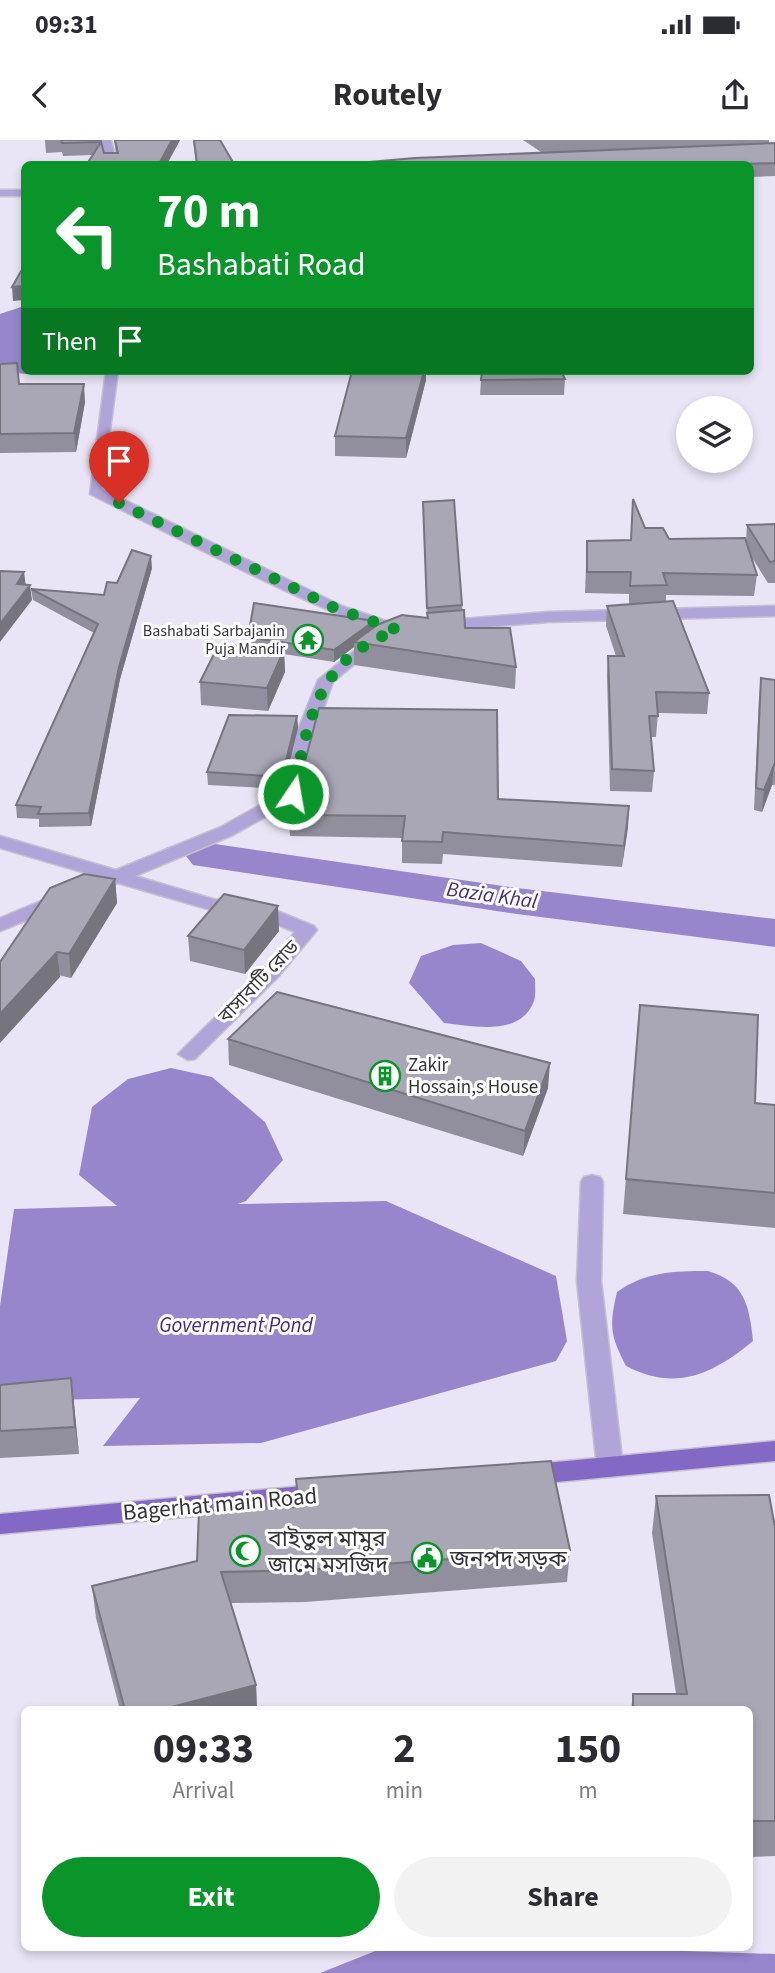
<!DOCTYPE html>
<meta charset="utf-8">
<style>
:root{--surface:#fff;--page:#f2f2f3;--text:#2b2b33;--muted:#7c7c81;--accent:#0a952a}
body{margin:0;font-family:"Source Sans 3","Noto Sans Bengali",sans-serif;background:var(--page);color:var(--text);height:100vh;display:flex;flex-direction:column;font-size:26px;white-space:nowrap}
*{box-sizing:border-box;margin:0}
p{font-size:23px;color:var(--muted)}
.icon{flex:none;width:38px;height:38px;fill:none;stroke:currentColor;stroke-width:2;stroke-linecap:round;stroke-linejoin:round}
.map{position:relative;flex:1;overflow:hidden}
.sheet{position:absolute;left:21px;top:1566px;width:732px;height:245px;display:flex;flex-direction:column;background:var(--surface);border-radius:10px;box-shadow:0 4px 10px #0003}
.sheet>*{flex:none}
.banner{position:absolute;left:21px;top:21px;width:733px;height:214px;border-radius:10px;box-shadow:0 4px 10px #0003;background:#0a952a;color:#fff;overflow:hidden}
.fabs{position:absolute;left:676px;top:256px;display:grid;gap:14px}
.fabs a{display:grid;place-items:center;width:77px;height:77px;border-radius:50%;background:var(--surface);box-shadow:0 4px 10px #0003;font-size:35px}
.pin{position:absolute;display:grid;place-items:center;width:60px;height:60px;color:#fff;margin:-72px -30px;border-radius:50% 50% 50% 0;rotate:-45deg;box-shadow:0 0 7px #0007}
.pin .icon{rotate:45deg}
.me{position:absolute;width:77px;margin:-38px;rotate:12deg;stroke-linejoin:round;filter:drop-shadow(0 0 5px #0008)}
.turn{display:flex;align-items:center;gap:24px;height:147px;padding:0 21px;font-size:32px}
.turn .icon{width:91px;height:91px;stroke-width:2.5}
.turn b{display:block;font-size:49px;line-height:60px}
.then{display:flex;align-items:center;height:66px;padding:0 21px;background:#0003;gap:14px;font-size:26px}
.eta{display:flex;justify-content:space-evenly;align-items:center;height:119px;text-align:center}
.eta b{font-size:42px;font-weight:700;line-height:49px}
.button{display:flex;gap:14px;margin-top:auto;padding:14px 21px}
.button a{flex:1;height:80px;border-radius:42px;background:var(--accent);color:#fff;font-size:28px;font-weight:700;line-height:80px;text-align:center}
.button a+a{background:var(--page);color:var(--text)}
.status{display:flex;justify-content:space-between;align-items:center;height:49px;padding:0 35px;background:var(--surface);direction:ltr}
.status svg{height:19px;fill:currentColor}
header{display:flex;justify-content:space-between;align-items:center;height:91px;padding:0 21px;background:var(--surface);font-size:32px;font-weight:700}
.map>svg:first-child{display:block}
.water{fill:#9886cd}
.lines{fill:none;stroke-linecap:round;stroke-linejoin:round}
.canal{fill:#9886cd;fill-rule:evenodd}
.minor-casing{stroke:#c5c1d0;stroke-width:3}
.major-casing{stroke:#c5c1d0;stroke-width:3}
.minor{fill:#b0a4d8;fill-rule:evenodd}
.major{fill:#8368c6;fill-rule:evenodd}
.wall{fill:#918f9d}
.shaded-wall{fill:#76747f}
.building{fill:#a9a6b6;stroke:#76747f;stroke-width:2}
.route{stroke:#0a952a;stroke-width:12;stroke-dasharray:0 21.6}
.labels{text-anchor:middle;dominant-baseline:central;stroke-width:6;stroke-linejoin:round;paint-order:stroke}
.far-poi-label{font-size:16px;fill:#35333a;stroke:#fff;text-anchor:end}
.street-label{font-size:19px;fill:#35333a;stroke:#fff}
.poi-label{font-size:19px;fill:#35333a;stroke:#fff;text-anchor:start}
.water-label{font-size:21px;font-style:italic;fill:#482a7f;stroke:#fff}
.near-street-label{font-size:23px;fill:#35333a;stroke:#fff}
.near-poi-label{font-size:23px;fill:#35333a;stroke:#fff;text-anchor:start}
</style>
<div class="status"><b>09:31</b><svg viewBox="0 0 49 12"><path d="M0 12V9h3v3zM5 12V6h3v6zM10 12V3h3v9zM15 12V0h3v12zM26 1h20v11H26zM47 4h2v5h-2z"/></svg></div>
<header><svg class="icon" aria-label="back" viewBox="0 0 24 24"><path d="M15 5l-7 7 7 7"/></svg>Routely<svg class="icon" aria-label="share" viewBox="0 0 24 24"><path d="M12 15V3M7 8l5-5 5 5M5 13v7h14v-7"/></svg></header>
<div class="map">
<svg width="775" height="1833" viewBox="0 0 775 1833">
<rect width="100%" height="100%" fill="#e9e5f6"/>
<g class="water">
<polygon points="24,166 24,231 72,231 26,234 0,231 0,174"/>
<path d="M481,803L521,821L535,839C535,846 536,855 534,861C521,897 473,886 444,883L409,843L421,816L453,805Z"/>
<polygon points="171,928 212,937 265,982 283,1020 246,1061 238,1064 386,1061 556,1136 567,1201 556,1221 261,1303 103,1306 140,1258 0,1261 0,1166 14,1069 117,1066 79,1035 92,967 128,939"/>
<path d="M708,1131C745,1142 749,1165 753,1201C713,1234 676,1252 626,1226C610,1195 609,1186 617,1152C645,1132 673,1131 708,1131Z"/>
<polygon points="383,1808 598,1808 775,1814 775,1833 320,1833"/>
</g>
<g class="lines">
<polygon class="canal" points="208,703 517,748 775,779 775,807 517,774 193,725 186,716 193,707"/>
<g class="minor-casing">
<g id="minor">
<polygon points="101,0 111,0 117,24 107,24"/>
<rect x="0" y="50" width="24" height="6"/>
<path d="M106,231H118L102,349L342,466L404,487V493C371,501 135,376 90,354Z"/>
<polygon points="775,466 775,476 548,482 438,491 430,486 438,481 548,472"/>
<polygon points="376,493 384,498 382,501 333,542 315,592 299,658 233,695 135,736 213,759 272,769 314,786 317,790 278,837 195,919 188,920 178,914 264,829 295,792 261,778 211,770 118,743 0,791 0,778 99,737 0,708 0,696 116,730 221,687 285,651 297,592 318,540"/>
<polygon points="592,1035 600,1037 603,1042 601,1141 623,1327 619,1334 610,1337 601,1334 597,1327 577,1141 581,1042 584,1037"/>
</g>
</g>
<g class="major-casing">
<g id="major">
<polygon points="775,1301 775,1321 525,1345 516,1342 512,1335 516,1328 525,1325"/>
<polygon points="325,1344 334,1347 338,1354 334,1361 325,1364 0,1394 0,1374"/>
</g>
</g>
<use href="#minor" class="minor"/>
<use href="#major" class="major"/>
</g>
<g class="wall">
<polygon points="45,0 101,0 104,13 116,13 114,0 180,0 167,24 93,15 63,16 62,12 46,13"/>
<polygon points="193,0 220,0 234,24 196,24"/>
<polygon points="523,0 769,0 769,3 775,3 775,36 751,37 751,24 541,12"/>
<polygon points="0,224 19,244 85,262 76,312 0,313"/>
<polygon points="352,231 426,231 426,240 406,318 335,316 335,296"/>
<polygon points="565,239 564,255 480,255 481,240"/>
<polygon points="423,373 462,465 465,488 516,527 515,549 354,525 354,507 334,522 284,514 285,532 268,571 201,565 200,542 249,507 248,497 374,481 374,488 427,478"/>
<polygon points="775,384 775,443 768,443 751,416 757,435 754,456 666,455 666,462 709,553 707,574 658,573 656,597 651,597 654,631 652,652 610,651 607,536 608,516 616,516 606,486 607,466 629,464 629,454 585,453 587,401 631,400 645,388 669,399 746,400 747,385"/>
<polygon points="152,428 120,539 91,686 39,687 39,679 17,678 16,665 94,493 33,460 31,449 104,455 117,443"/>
<polygon points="761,538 775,540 775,645 772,645 762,672 754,670 759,558"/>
<polygon points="297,576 298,588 283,649 208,645 207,632"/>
<polygon points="498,659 629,666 622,727 443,714 442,724 402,723 402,698 290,696 289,675"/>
<polygon points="115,739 117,763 71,838 0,822"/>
<polygon points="279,791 245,834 190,821 188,796"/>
<polygon points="640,865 755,963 775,965 775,1088 623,1074"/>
<polygon points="228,899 548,948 523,1016 229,925"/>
<polygon points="71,1238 79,1314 0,1318 0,1245"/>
<polygon points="296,1339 570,1410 567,1442 305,1462 230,1463 256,1545 257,1570 120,1570 96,1478 92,1446 197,1421 297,1367"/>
<polygon points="656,1356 775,1387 775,1716 749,1717 749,1570 631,1570 633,1554 676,1554 652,1393"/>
</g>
<g class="shaded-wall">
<polygon points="172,0 180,0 167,24 159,24"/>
<polygon points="24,146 24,160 13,161 12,147"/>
<polygon points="424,231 426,231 426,240 406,318 406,298"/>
<polygon points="84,244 85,262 76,312 74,293"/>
<polygon points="151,416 152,428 120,539 91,686 89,673 119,527"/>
<polygon points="24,432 26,447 17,444"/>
<polygon points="30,445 32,460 0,502 0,484"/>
<polygon points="374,481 374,492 354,502 354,507 334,522 334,510"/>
<polygon points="284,510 285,532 268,571 267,548"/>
<polygon points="297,576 298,588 283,649 282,637"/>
<polygon points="774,623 772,645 762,672 764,650"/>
<polygon points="629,666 628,688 622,727 624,706"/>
<polygon points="115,739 117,763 71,838 69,814"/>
<polygon points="278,766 279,791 245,834 244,810"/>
<polygon points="57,812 60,837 0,903 0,874"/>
<polygon points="550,923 548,948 523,1016 525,991"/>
<polygon points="71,1238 74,1265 79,1314 75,1287"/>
<polygon points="256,1545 257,1570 160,1570"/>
</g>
<g class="building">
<polygon points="61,0 101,0 101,2 62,3"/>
<polygon points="115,0 172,0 159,24 87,24 101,2 104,13 118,13"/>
<polygon points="194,0 220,0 234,24 197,24"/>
<polygon points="775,3 775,23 744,24 346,24 415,18"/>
<polygon points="24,126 24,146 12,147"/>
<polygon points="17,223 19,244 84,244 74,293 0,294 0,224"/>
<polygon points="352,231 424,231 406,298 335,296"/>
<polygon points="482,231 561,231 565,239 481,240"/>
<polygon points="633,359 645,388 663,388 669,399 745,398 757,435 663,433 667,445 630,446 631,432 587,432 587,401 631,400"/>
<polygon points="454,360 462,465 427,468 423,362"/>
<polygon points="775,384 775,421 770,422 747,385"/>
<polygon points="132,410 151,416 119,527 89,673 38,674 41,667 16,665 98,484 31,449 104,455 107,442 117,443"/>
<polygon points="0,431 24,432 17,444 30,445 0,484"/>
<polygon points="673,461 709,553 656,552 658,576 649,576 654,631 612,629 608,516 624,516 607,466"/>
<polygon points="254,463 374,481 334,510 248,497"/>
<polygon points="464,470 465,488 510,488 516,527 354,502 377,485 402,475 428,478 427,473"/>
<polygon points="219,504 284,510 267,548 200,542"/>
<polygon points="761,538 775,540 775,623 764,650 756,648"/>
<polygon points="319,568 497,570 498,659 629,666 624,706 443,692 442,702 402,701 405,676 289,675 292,643 301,637"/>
<polygon points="229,575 297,576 282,637 207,632"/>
<polygon points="84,734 115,739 69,814 57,812 0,874 0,822 50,748"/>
<polygon points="224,754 278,766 244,810 188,796"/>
<polygon points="277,852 550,923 525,991 228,899"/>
<polygon points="640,865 758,875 755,963 775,965 775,1053 626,1039"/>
<polygon points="71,1238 75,1287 0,1291 0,1245"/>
<polygon points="551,1321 570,1410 304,1430 221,1432 256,1545 160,1570 125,1570 92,1446 197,1421 199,1371 299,1367 296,1339"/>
<polygon points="769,1355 775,1387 775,1681 749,1681 749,1570 633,1570 633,1554 687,1554 656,1356"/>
</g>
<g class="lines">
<path class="route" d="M119,363L337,469L398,490C317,518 309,578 293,654"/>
</g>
<defs>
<g id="temple-ring" transform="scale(1.575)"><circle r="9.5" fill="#fff" stroke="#0a952a" stroke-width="1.5"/><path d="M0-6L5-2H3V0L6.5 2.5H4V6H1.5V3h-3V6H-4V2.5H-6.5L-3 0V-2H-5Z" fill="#0a952a"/></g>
<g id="building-ring" transform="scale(1.575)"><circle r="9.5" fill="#fff" stroke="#0a952a" stroke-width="1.5"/><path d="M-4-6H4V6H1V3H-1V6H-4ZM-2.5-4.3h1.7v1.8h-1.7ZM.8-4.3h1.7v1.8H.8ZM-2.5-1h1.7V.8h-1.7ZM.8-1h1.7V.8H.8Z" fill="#0a952a"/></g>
<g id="mosque-ring" transform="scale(1.575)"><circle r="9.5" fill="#fff" stroke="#0a952a" stroke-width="1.5"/><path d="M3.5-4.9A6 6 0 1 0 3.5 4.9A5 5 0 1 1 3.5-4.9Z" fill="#0a952a"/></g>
<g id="civic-ring" transform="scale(1.575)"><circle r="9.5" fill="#fff" stroke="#0a952a" stroke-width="1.5"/><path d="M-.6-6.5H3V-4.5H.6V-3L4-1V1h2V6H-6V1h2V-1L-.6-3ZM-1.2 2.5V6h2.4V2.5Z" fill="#0a952a"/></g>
</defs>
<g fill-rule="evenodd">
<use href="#temple-ring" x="308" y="500"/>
<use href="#building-ring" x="385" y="936"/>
<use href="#mosque-ring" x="245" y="1411"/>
<use href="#civic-ring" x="427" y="1418"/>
</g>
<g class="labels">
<g class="far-poi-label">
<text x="285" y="491">Bashabati Sarbajanin<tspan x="285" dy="18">Puja Mandir</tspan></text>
</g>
<g class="street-label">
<text transform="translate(259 842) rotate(-46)">বাসাবাটি রোড</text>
</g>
<g class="poi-label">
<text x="408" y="925">Zakir<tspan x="408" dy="22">Hossain,s House</tspan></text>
</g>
<g class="water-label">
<text transform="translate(492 755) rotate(8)">Bazia Khal</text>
<text x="236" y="1185">Government Pond</text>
</g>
<g class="near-street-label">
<text transform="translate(220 1364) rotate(-5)">Bagerhat main Road</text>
</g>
<g class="near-poi-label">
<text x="268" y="1398">বাইতুল মামুর<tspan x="268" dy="26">জামে মসজিদ</tspan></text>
<text x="450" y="1418">জনপদ সড়ক</text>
</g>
</g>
</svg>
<div class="fabs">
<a><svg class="icon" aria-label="layers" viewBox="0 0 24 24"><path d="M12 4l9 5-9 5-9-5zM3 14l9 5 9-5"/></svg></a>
</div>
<div class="pin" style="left:119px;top:363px;background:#d93025"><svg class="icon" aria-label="arrive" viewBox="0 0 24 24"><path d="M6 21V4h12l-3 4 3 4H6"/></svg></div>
<svg class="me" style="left:293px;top:654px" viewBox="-20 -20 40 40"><circle r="17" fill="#0a952a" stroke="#fff" stroke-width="3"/><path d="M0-11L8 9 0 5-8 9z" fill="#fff"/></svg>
<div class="banner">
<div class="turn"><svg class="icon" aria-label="left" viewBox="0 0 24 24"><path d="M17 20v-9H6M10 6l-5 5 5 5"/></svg><div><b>70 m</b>Bashabati Road</div></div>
<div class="then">Then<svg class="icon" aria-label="arrive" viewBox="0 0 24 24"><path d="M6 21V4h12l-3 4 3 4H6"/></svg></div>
</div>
<section class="sheet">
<div class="eta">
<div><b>09:33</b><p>Arrival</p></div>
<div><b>2</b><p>min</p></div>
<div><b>150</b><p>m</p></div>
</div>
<div class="button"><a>Exit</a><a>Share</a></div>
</section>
</div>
